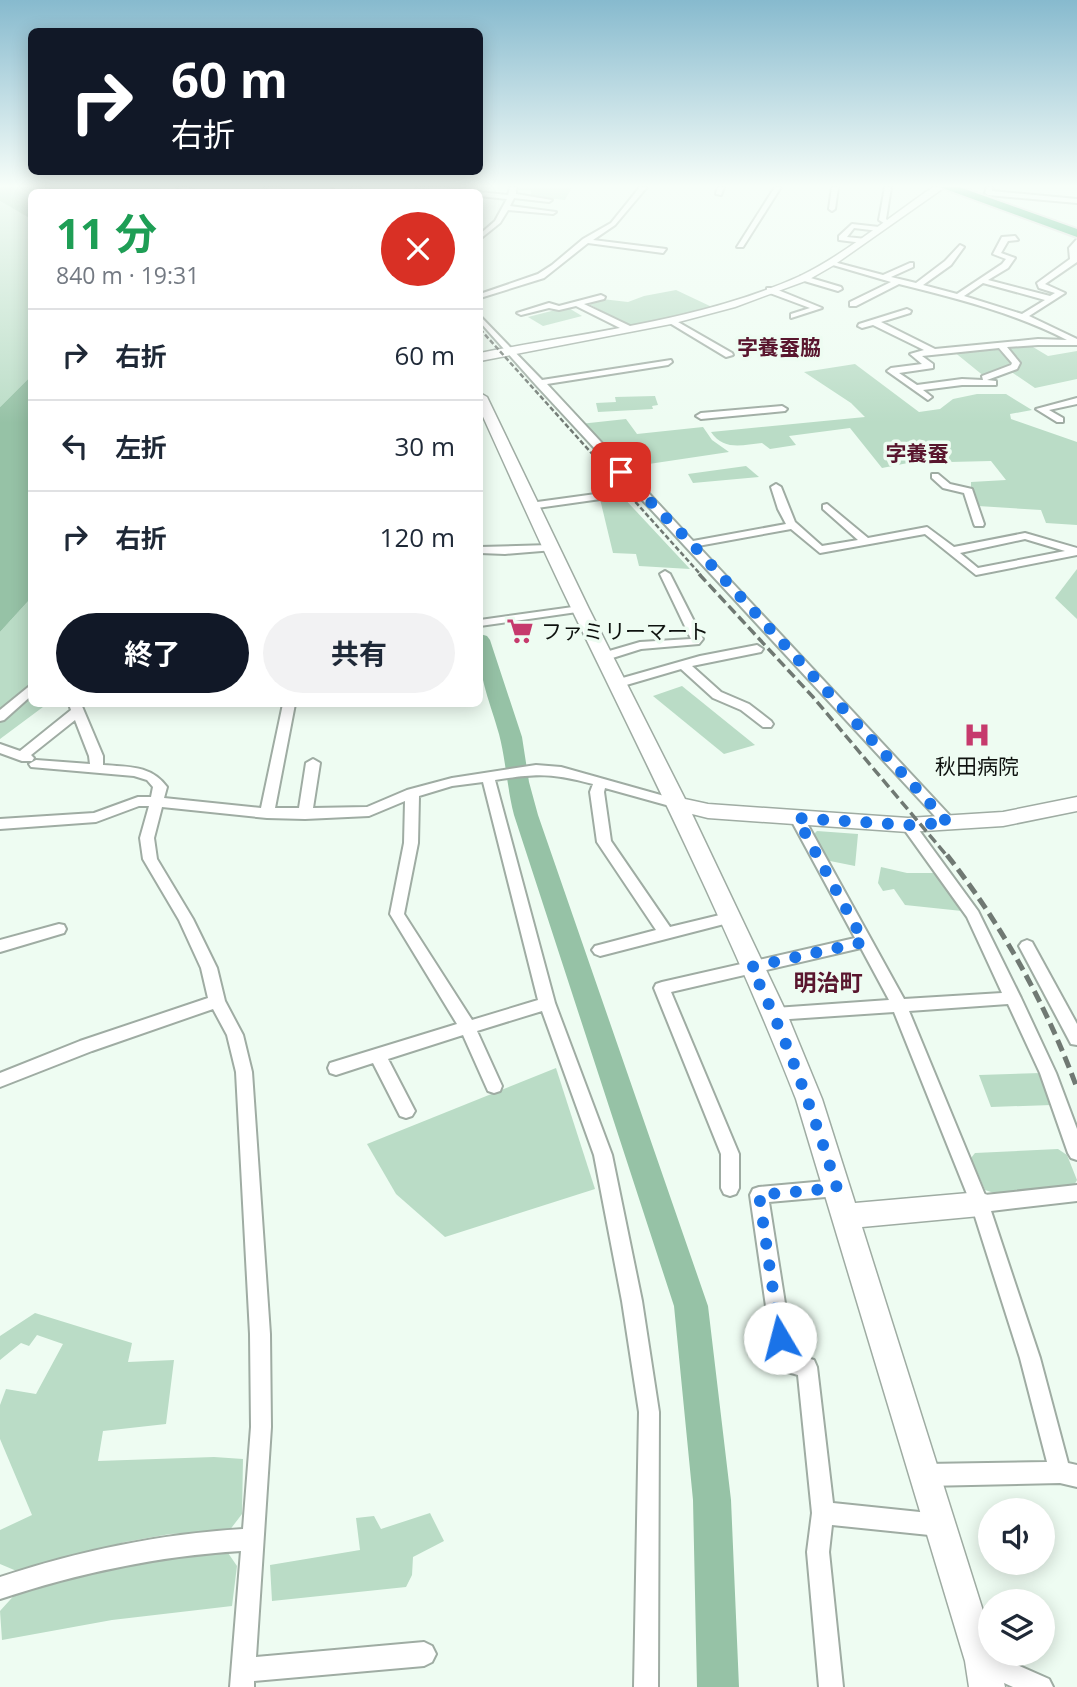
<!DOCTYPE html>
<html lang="ja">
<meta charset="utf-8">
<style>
:root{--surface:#fff;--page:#f2f2f3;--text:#1f2937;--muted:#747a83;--line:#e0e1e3;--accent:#111827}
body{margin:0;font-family:"Open Sans","Noto Sans JP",sans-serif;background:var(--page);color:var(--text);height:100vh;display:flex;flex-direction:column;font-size:26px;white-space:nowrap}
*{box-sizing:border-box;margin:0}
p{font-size:23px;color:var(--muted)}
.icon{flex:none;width:38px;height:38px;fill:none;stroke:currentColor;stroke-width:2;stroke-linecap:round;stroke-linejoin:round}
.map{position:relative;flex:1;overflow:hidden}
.side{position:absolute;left:28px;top:189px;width:455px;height:518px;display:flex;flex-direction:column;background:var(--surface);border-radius:10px;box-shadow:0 4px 18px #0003}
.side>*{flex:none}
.hud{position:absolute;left:28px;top:28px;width:455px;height:147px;border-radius:10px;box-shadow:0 4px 18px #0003;background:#111827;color:#fff;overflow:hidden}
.fabs{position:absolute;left:978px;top:1498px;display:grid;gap:14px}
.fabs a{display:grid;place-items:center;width:77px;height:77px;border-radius:50%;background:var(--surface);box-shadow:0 4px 18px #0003;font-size:35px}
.pin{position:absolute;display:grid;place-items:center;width:60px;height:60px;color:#fff;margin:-30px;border-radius:14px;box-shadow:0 4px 10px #0006}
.me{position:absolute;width:77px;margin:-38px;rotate:352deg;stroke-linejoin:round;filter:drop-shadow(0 0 5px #0008)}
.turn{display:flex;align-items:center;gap:24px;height:147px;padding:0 28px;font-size:32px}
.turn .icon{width:91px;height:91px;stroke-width:2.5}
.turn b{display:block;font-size:49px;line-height:60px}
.round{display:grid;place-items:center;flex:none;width:74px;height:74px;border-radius:37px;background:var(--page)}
.headline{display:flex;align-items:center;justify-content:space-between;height:119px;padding:0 28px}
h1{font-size:42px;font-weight:700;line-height:52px;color:#1e9e55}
.action{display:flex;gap:14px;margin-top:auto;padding:14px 28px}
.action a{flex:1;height:80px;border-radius:42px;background:var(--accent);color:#fff;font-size:28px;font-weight:700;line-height:80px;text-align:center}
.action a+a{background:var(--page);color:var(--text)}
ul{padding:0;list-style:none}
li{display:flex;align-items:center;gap:21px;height:91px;padding:0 28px;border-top:2px solid var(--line)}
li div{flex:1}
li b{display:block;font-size:26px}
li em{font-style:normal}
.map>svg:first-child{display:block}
.green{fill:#badcc6}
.water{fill:#96c2a6}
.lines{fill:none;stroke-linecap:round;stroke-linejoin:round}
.river{fill:#96c2a6;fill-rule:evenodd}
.street-casing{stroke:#9faca3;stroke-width:4}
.secondary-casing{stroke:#9faca3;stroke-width:3}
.highway-casing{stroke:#d8d9d9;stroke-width:4}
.street{fill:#fff;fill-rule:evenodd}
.secondary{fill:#fff;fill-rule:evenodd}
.highway{fill:#2ba66a;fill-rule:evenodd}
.rail-far2{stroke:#707973;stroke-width:2.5;stroke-dasharray:5 2.5;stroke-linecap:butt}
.rail-far1{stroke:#707973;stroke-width:3.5;stroke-dasharray:10 4.5;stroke-linecap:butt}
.rail{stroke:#707973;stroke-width:5;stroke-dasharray:12 6;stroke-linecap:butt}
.route{stroke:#1a73e8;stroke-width:12;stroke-dasharray:0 21.6}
.labels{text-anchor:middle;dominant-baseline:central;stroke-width:7;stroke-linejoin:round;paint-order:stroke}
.far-quarter-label{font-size:21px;font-weight:bold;fill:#59162e;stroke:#eefcf2}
.poi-label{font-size:21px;fill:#0e120f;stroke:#eefcf2;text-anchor:start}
.neighbourhood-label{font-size:23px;font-weight:bold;fill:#59162e;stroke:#eefcf2}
</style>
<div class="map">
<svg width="1077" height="1687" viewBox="0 0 1077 1687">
<rect width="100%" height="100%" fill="#eefcf2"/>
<g class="green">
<polygon points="518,187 572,187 565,200 531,196 531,190 518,190"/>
<polygon points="0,201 32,219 31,376 0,407"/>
<polygon points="676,290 712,307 629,326 589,304 602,299 628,302 644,296"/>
<polygon points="567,307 582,316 543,326 528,317"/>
<polygon points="1028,344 1048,356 1077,351 1077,379 1035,388 1010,371 1019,366 1006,346"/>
<polygon points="998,346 999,351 1010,361 1009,368 985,377 953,351"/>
<path d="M855,364L919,412L940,409L953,399L977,394H1006L1032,410L1010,414L1011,419L1077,442V525L1046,523L1041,510L978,506L971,489V482L1006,480L991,461L908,463L882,468L850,428L789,436L796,445L770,449L762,443C742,445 724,451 711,432L865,417L851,403L804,372Z"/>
<polygon points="655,396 658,405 652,406 653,409 598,412 596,403 616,402 615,397"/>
<polygon points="626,419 637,434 703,427 712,440 729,452 622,468 580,424"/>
<polygon points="746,466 759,477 693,483 688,474"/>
<polygon points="621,495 690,569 639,566 636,554 613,553 600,499"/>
<polygon points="1077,569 1077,619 1055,598"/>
<polygon points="31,598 32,704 47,704 0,739 0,632"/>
<polygon points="682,686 755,745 724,754 653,696"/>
<polygon points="817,831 858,834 855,866 825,860 813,835"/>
<polygon points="881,867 907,873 935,873 962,911 905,905 894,889 883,891 878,883"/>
<polygon points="556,1068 595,1189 445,1237 396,1194 367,1144"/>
<polygon points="1041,1073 1052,1105 991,1107 979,1075"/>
<polygon points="1058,1149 1067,1155 1077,1180 1072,1189 994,1193 985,1190 971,1158 975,1153"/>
<polygon points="35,1313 132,1343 128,1362 174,1360 166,1424 103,1431 98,1461 214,1457 243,1459 242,1514 229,1531 170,1534 125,1542 19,1572 0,1564 0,1530 32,1515 0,1439 0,1405 6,1389 36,1394 63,1344 37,1335 29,1346 21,1343 0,1360 0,1336"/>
<polygon points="430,1513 444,1541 413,1557 412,1575 406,1587 272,1601 270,1565 360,1550 356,1518 374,1516 381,1529"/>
<polygon points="226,1550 237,1566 232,1606 112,1620 2,1640 0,1611 19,1590 98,1569 169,1555"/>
</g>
<g class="water">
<polygon points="0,187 159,187 168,192 32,192 31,219 0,201"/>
<polygon points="31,376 31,598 0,632 0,407"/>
</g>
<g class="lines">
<path class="river" d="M480,634L487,636L490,640L522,737L529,782L538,815L708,1306L731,1500L739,1687H697L693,1500L674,1306L514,815C507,788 506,761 499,734C489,698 476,673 480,634Z"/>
<g class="street-casing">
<g id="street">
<polygon points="177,187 187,187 197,192 189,192"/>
<polygon points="353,187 361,187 355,192 348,192"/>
<polygon points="416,187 441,187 471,192 453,192"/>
<polygon points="510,187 516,187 516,194 552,200 549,202 514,198 510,206 556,212 553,214 508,210 500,223 480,239 480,234 495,221 507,199 480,196 478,192 508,195"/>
<polygon points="640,187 647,187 615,225 593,240 666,249 663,253 588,243 544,278 480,298 480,294 538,274 552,265 583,239 611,223"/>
<polygon points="718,187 724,187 721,195 716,194"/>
<polygon points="775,187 781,187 743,247 737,247"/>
<polygon points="832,187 838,187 835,209 832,211 829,209"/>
<polygon points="885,187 891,187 886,219 890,223 887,225 879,220"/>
<polygon points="987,187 993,187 992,191 1077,199 1077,203 988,195 985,193"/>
<polygon points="852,224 879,227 883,229 879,231 854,228 847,237 866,239 863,243 839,240 839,236"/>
<path d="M1015,236L1018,240L1008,241L1001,253L1015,258L1008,268L988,280L1050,296L1055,293L1039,288L1037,283L1070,259L1069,248L1077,239V262L1045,284L1065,293L1029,316L1077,339V345H1038L1007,347L1020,363L1017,369L987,380L996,381V385H962L923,390L932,397L928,400L887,371L891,368L922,364L910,354L924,350L873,325L862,328L858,326L859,324L907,309L911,311L910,313L881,322L935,349L1038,339L1067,340C1014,313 956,298 899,284L856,306H850V302L891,282L826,263L830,261L883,275L910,263H913V267L891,277L916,283L945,261L960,245L964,247L951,265L923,285L957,294L1002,264L1006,259L993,254L1002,237ZM983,283L1045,300L1022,314L964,296ZM999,348L1012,363L1011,365L982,376L983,380L962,379L917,385L899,373L933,368V364L922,356Z"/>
<polygon points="804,276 841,287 842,289 838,291 801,280 801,276"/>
<polygon points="767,288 773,288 822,308 791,318 791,314 810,308 767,292"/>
<polygon points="601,295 605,297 604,299 584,304 630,326 630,330 624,330 576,306 559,310 549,308 521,315 517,313 549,303 559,306"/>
<path d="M480,316L542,380L671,360L672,362L668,365L547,384L693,541L786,524L778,509L771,487L776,484L781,487L795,522L822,546L858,540L823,509V505L827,504L868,538L927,527L954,547L1025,533L1077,548V555L976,575L925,534L820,553L791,529L698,546L954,820L956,823L954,826H944L536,385L480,322ZM1025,539L1065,551L978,568L960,553Z"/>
<polygon points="671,318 732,353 733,355 726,357 668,322 667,320"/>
<polygon points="1077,398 1077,404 1049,410 1063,418 1063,422 1057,422 1036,409"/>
<polygon points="782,406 787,409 785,411 701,419 696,416 701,413"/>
<polygon points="932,474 938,474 950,484 972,489 984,524 983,526 975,526 974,524 964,493 943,488 932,478"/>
<polygon points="625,490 629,491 629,495 530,509 525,506 530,503"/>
<polygon points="550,545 554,546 554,550 505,554 480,553 480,547"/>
<polygon points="665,571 670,574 703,639 699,644 641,649 603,661 599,660 599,654 640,642 691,639 660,574"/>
<polygon points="580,606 586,609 584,611 480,626 480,620"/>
<polygon points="757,645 763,649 761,652 692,666 721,692 749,704 771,721 773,724 771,727 763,727 741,710 713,698 681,669 616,688 610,684 612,681 700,656"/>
<polygon points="32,684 32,695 4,720 0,721 0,710"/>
<path d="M69,704H81L103,756V765C128,767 151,765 167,787L164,798L261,808L283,704H295L275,808H299L306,763L313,759L320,763L313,808L367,807L407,790L452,778L536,765L561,767L682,801L684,804L677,808L605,788L604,792L611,841L670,927L728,913L733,914L735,918L733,922L728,923L600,956L595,954L592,950L595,946L656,930L597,842L590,792L593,784C551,773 538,773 495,780L555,1003L612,1155L642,1301L659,1412L658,1687H634L639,1412L622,1301L594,1155L542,1011L477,1031L502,1086L500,1091L494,1093L488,1091L463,1035L388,1059L415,1111L412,1116L406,1118L400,1116L373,1063L336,1075L330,1073L328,1068L330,1063L457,1024L390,914L404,843L405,801L369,816L305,819L267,818L162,807L154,838L157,859L193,919L217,968L225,1001L243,1035L252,1072L270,1334L271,1427L256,1657L424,1642L432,1646L436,1654L432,1662L424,1666L254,1681V1687H230L241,1551C158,1556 79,1573 0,1599V1577C79,1551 159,1534 243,1529L251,1427L250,1334L236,1072L227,1035L213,1009L92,1051L0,1087V1073L80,1041L208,998L201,968L179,920L143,859L140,838L149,806H139L96,822L0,829V819L94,813L138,797H151L153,787L147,780L134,776L31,767L29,764L36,760L90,764L89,756L75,720L31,755L34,758L32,761H22L0,753V744L20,751L71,710ZM483,782L538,1000L472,1020L404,914L418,843L419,796L452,786Z"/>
<polygon points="797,813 804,818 904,999 1002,993 967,917 901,825 908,820 913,822 978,911 1021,998 1056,1073 1077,1129 1077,1160 1071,1158 1068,1153 1040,1073 1008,1004 909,1011 985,1195 1077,1185 1077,1201 991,1211 1040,1358 1068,1463 1077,1465 1077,1487 1060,1483 925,1486 918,1482 914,1475 918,1468 925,1464 1047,1462 1020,1358 971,1204 894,1012 775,1020 769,1018 767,1014 769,1010 775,1008 889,1000 861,948 671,992 739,1154 739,1188 736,1194 730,1196 724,1194 721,1188 721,1154 654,988 656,984 662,982 855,938 790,818"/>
<polygon points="59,924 64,925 66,929 64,933 0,952 0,940"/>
<polygon points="1027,940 1032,942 1077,1024 1077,1045 1071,1044 1019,946 1022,942"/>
<polygon points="837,1180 843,1182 846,1188 843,1194 837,1196 769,1202 793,1354 814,1360 817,1367 833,1503 939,1514 947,1517 950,1525 947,1533 939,1536 832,1525 829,1552 843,1687 819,1687 807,1552 812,1513 798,1375 777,1369 774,1362 750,1195 753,1189 759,1187"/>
<polygon points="983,1650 1049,1679 1053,1687 1013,1687 975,1670 971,1662 975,1654"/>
</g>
</g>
<g class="secondary-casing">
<g id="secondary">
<polygon points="264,187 279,187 287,192 274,192"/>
<path d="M933,187H945L834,265L808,280L735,307L671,324L480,361V353C586,332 701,321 800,276C844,255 892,215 933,187Z"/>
<path d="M480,393L487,397L589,609L685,799L708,804L908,818L1003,812L1077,797V811L1003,826L908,832L708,818L692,814L787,1014L822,1099L855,1203L980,1192L990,1196L994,1204L990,1212L980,1216L862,1227L990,1633V1654H997L1005,1687H969L965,1661L796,1099C731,933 651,773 573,612C541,546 511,478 480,410Z"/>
</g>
</g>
<g class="highway-casing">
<polygon id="highway" points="940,187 959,187 1077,229 1077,237"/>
</g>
<use href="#street" class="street"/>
<use href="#secondary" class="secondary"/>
<use href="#highway" class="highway"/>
<g class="rail-far2">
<polyline points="330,187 340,192"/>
<polyline points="480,329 701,575"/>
</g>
<polyline class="rail-far1" points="699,574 813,697 948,857"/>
<path class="rail" d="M947,855C1002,925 1046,1004 1077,1088"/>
</g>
<linearGradient id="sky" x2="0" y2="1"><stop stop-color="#87bace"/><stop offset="0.44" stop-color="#f7fef9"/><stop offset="1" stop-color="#f7fef9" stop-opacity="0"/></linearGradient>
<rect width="1077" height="423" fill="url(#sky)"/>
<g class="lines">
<path class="route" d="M621,472L692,544L948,823L908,825L797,818L864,942L751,967C787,1039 813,1112 837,1188L759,1195L780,1338"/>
</g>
<defs>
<g id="supermarket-bare" transform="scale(2.1)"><path d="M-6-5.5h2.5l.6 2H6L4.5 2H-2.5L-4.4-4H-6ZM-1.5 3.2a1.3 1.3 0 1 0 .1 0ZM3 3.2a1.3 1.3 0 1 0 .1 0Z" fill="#c63a6d" stroke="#eefcf2" stroke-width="2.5" paint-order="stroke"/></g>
<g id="hospital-bare" transform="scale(2.1)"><path d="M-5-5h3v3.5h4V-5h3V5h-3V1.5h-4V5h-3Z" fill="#c63a6d" stroke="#eefcf2" stroke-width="2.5" paint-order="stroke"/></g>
</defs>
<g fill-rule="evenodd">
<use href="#supermarket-bare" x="520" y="631"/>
<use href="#hospital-bare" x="977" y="735"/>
</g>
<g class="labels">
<g class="far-quarter-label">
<text x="779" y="347">字養蚕脇</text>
<text x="917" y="453">字養蚕</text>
</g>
<g class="poi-label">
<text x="541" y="631">ファミリーマート</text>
<text x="977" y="766" text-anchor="middle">秋田病院</text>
</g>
<g class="neighbourhood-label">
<text x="828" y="982">明治町</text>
</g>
</g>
</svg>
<div class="fabs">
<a><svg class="icon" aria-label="sound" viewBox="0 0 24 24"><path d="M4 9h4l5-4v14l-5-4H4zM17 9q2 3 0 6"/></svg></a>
<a><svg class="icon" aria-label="layers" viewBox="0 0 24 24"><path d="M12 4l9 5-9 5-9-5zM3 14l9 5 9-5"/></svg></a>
</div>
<div class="pin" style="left:621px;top:472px;background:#d93025"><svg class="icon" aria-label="arrive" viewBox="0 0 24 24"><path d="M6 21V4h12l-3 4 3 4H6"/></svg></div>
<svg class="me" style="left:780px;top:1338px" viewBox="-20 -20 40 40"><circle r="19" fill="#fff"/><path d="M0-13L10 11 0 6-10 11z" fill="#1a73e8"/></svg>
<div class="hud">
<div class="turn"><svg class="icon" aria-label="right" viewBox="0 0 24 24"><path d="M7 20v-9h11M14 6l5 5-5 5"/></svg><div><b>60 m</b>右折</div></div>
</div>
<section class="side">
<div class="headline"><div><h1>11 分</h1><p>840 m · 19:31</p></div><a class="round" style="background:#d93025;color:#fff"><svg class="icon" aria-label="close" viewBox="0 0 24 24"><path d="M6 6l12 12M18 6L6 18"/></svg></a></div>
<ul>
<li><svg class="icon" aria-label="right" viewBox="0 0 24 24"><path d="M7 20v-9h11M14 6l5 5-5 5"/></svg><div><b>右折</b></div><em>60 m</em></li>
<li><svg class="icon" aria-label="left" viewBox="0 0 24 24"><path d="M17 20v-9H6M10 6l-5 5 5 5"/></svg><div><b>左折</b></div><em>30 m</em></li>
<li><svg class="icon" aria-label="right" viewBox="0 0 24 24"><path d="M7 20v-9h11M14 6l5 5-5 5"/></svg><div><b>右折</b></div><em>120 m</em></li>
</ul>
<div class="action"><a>終了</a><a>共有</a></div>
</section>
</div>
